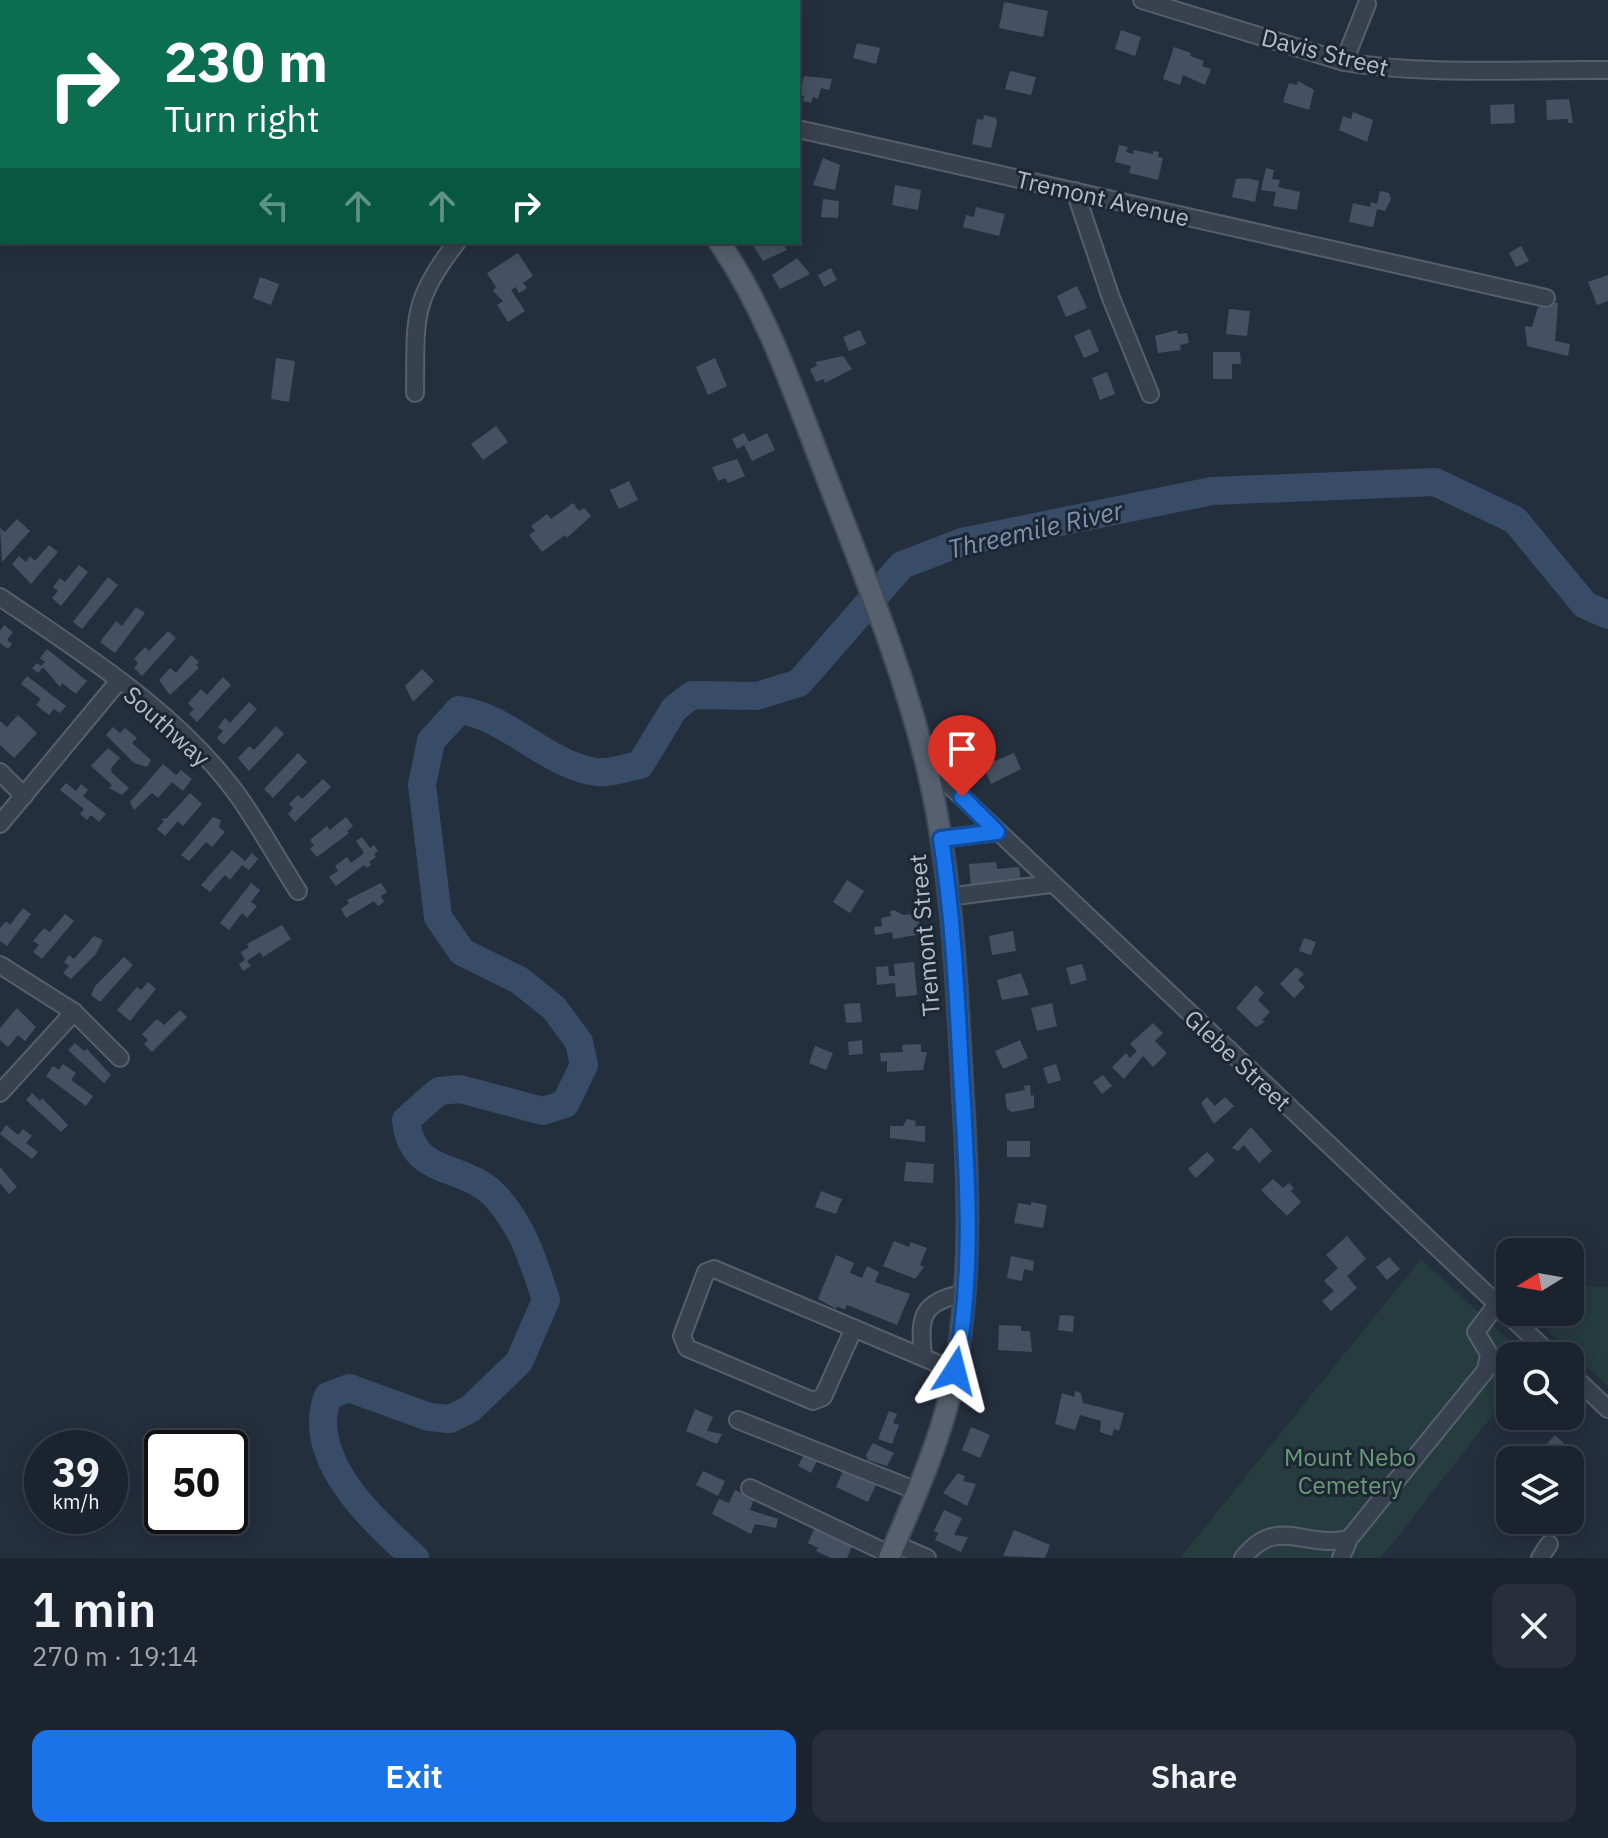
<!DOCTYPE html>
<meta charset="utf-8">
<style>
:root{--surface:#1b232e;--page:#282f3a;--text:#f1f3f6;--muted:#a0a4aa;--line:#39404a;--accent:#1a73e8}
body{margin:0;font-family:"IBM Plex Sans",sans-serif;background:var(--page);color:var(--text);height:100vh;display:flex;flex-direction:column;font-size:30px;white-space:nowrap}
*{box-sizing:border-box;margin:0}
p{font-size:26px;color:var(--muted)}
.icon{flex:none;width:44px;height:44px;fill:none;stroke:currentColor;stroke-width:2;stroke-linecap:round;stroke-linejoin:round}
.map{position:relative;height:1558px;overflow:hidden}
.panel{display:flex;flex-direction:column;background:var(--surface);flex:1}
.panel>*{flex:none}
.hud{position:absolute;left:0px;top:0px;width:800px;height:244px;box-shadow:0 4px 20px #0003,0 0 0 2px var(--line);background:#0b6e4f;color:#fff;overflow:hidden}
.needle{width:52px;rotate:259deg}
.controls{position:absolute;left:1496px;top:1238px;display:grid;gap:16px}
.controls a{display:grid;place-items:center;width:88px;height:88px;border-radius:16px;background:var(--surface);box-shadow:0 4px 20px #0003,0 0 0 2px var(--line);font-size:40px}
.speed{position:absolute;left:24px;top:1430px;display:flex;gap:16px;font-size:40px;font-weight:700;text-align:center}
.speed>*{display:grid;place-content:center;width:104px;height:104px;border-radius:50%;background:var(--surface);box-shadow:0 4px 20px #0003,0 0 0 2px var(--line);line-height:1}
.speed small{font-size:20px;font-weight:400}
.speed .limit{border:4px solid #111;border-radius:12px;background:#fff;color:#111}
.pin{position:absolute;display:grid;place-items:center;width:68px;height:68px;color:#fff;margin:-82px -34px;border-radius:50% 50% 50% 0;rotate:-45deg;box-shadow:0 0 8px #0007}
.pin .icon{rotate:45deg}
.me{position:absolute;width:88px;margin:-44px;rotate:9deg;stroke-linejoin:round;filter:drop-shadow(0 0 6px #0008)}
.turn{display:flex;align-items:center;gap:28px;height:168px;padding:0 32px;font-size:36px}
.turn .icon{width:104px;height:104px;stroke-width:2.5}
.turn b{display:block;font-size:56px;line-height:68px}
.lanes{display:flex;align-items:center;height:76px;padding:0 32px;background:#0003;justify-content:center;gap:40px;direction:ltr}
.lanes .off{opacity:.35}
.round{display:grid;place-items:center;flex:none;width:84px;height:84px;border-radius:16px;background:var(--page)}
.overview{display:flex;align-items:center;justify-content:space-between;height:136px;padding:0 32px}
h1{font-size:48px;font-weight:600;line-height:60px}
.cta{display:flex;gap:16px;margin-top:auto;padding:16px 32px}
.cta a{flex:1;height:92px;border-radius:16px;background:var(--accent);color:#fff;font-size:32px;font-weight:600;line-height:92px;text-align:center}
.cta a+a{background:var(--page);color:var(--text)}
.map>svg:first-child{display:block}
.green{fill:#263c3f}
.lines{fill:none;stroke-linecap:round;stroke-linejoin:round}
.river{stroke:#394c67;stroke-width:28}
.building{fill:#455162}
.minor-casing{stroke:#565f6c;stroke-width:20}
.major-casing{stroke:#414a57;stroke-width:24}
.minor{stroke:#38414e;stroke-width:16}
.major{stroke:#56606e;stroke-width:20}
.route-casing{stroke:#114b97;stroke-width:20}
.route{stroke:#1a73e8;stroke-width:14}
.labels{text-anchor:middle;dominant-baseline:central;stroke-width:6;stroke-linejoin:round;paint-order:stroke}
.street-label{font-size:24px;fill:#b4bcc9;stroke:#1d2633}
.park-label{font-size:24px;fill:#6b9a76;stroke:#1d2633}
.water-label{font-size:26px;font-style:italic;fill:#7c92b1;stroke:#1d2633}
</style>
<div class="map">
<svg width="1608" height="1558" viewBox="0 0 1608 1558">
<rect width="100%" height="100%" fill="#242f3e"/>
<g class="green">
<polygon points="1421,1259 1526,1356 1510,1356 1510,1393 1381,1558 1180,1558"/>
<polygon points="1570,1285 1608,1287 1608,1386 1528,1312 1570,1312"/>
</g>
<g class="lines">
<path class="river" d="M415,1558C373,1521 304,1458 328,1396L349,1388L429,1417L450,1419L470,1409L519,1362L546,1300C534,1263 524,1229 498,1199C466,1161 412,1180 406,1120L439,1091L460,1089L543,1111L565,1104L584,1065L579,1042L554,1008L519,980L462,952L438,917L422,785L431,741L459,710C509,717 545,764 596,772C609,774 627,767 640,765L674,709L692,695L757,696L799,683L902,565L962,542L1212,491L1435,482L1515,520L1585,605L1608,615"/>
</g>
<g class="building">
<polygon points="1004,2 1048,11 1043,37 999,28"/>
<polygon points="1121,30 1141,37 1135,56 1115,49"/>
<polygon points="857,43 880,48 876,64 853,58"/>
<polygon points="1174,47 1191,53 1190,56 1204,61 1202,66 1211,69 1205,85 1183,75 1180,85 1163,79"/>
<polygon points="1010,71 1036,77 1031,95 1005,89"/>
<polygon points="804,76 832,79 829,90 821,88 818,99 813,97 811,103 803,101 804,96 800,95"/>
<polygon points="1298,81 1314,90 1309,110 1283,102 1289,83 1297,85"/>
<polygon points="1569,99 1573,123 1568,123 1568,119 1547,120 1546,100"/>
<polygon points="1514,104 1515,123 1491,124 1490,105"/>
<polygon points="1353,112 1373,120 1367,142 1339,130 1343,116 1351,119"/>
<polygon points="984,115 996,118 997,123 991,148 972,144 977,119 983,120"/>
<polygon points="1119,145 1128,147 1126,152 1133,154 1134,150 1153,154 1153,151 1159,152 1158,157 1163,158 1158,180 1129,173 1131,166 1115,162"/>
<polygon points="823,158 840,165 835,190 813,185"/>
<polygon points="1266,168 1274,170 1272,179 1280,180 1278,187 1300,192 1297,210 1273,206 1276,192 1261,190"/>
<polygon points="1247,178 1259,181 1255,202 1232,197 1236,179"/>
<polygon points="895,185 921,190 918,210 892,205"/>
<polygon points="1380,191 1389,193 1391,199 1385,211 1377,209 1373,227 1349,222 1353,203 1370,207 1371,202 1377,204"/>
<polygon points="823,199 839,201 838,218 821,217"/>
<polygon points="976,207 1005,214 999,236 963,227 966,215 974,217"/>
<polygon points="756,242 791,242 784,246 787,250 763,261 752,244"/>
<polygon points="1521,246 1529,261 1516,267 1509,253"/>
<polygon points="518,253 533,276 523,283 527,288 519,293 516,287 511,290 525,311 508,322 497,305 503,301 493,291 496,287 487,273"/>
<polygon points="797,258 810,274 780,289 772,275"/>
<polygon points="831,268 837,280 824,287 818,275"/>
<polygon points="1608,275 1608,301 1597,305 1588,282"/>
<polygon points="260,277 279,284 271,305 253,298"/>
<polygon points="1077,286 1087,308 1066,317 1057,296"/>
<polygon points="1549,302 1558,303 1555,341 1570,344 1568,356 1527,346 1525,326 1532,327 1538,307 1548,308"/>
<polygon points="1229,309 1250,311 1247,336 1226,334"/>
<polygon points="1090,329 1099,351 1084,358 1074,336"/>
<polygon points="860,330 866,344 849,351 843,337"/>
<polygon points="1177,330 1178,334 1187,333 1189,343 1180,345 1181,350 1158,353 1155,336"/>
<polygon points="1213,352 1240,352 1241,364 1232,364 1232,379 1213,379"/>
<polygon points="843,356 852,369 825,383 824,379 816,382 810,369 817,366 816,362"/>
<polygon points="276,358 295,361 289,402 271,399"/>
<polygon points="715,358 727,386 708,395 696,367"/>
<polygon points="1107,372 1115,394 1100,400 1092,378"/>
<polygon points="496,426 508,442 483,460 471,444"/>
<polygon points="744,433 749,442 767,433 775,450 752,461 744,445 737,449 732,439"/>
<polygon points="737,459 745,476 728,483 725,478 718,481 712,467"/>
<polygon points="629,481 638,500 619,509 610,490"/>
<polygon points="573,503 579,511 584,508 591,516 567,538 565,535 542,552 529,535 535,531 531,526 547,514 551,519"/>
<polygon points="17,519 30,531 2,562 0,528 5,532"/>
<polygon points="49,545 58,552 31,584 12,564 19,556 26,562 30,556 35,561"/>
<polygon points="79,565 88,572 61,606 52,598 58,591 53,587 60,578 65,582"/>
<polygon points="108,577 118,585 82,629 73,622"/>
<polygon points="136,607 145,613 115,653 100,642 116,621 122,626"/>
<polygon points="4,625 13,632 7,640 12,644 8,649 0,643 0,631"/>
<polygon points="168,631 176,638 142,676 134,668 138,663 134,659 145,647 149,651"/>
<polygon points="47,649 87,681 76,694 62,683 60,687 43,667 38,673 32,668 37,663 41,666 45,662 40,658"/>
<polygon points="191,655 199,662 196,665 199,668 170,695 159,680 170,668 176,673"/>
<polygon points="422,669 434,681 413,702 405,686"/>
<polygon points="27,676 66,706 60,713 54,709 49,715 36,705 41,699 21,684"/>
<polygon points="223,677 231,685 197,722 189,714 194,709 188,703 201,689 207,695"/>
<polygon points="249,702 257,709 224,745 217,738 223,731 218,727 225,718 230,723"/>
<polygon points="18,715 37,733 14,758 0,745 0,721 7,727"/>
<polygon points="276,726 284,734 249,771 238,758 249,746 254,750"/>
<polygon points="113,727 120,733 125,728 137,738 132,743 151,760 147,767 134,763 106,735"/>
<polygon points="108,748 120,758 111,768 112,773 129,788 122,795 109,788 112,785 91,766"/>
<polygon points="298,753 307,762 273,798 264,789"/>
<polygon points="1014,753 1021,769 991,784 983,766"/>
<polygon points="163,764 176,775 181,770 192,779 183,791 172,782 158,798 152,793 134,810 130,802"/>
<polygon points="323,779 331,787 295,822 288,814 293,808 289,804 298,795 302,799"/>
<polygon points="66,783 76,791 81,784 88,790 83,796 106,814 99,822 91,815 87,820 80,814 84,809 60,790"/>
<polygon points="190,793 202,804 183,826 178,821 165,836 157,829 164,821 161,819 167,818"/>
<polygon points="213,817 221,820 219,827 225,832 212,847 206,842 189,861 181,855"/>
<polygon points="346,817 353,826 347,831 349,833 317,857 310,849 314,845 310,840 327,826 330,830"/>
<polygon points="362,837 370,848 374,845 378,851 374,854 376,857 369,862 371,865 366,868 364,865 336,886 329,877 338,871 335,866 347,857 351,863 364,853 356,841"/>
<polygon points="232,850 245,861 252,853 258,859 249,870 242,865 230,880 225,875 210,892 201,885"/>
<polygon points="996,862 997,869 1019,867 1021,882 971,887 969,864"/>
<polygon points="847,880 864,891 850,913 833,902"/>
<polygon points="251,883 260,890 251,902 257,906 247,918 242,913 229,930 220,923"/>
<polygon points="381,883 387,892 381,896 384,902 378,906 374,901 346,918 341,909 349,903 347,900"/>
<polygon points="23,908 31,914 7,946 0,941 0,928 6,921 10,925"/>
<polygon points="894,910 903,915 918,913 921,934 893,939 892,932 875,935 874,927 882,926 881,918 891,916 890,911"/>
<polygon points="65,914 74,921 42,959 33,952 39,945 33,941 44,928 50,932"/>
<polygon points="282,925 291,939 263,957 260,952 247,961 251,966 243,971 239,964 245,960 241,952 249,947 247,944"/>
<polygon points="1013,931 1016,951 992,955 989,936"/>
<polygon points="94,936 103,940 96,954 71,979 63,973 69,966 64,962 69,955 74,959"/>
<polygon points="1304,938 1316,942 1311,955 1299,951"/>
<polygon points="124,957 133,965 100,1002 91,995 95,986"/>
<polygon points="914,962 917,995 896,997 895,983 877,985 876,967 888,966 889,976 895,976 894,964"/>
<polygon points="1082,964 1087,980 1071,985 1066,968"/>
<polygon points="1296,967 1304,974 1298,980 1305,987 1294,998 1280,984"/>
<polygon points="1021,973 1029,995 1002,1000 997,980"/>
<polygon points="148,982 156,989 130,1021 117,1010 137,987 141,990"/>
<polygon points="1256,985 1264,993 1258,1000 1270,1012 1262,1020 1265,1022 1256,1027 1236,1008"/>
<polygon points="860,1003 862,1022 846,1023 844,1004"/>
<polygon points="1052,1003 1057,1026 1037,1031 1031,1008"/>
<polygon points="17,1008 36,1027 25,1041 18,1035 8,1047 0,1040 0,1028"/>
<polygon points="180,1010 187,1017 152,1052 144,1044 148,1040 142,1034 157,1019 164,1025"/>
<polygon points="1153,1023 1163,1033 1155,1041 1167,1053 1153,1067 1143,1056 1124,1079 1112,1067 1126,1053 1130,1058 1137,1051 1130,1044"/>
<polygon points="862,1040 863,1054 849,1055 848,1042"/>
<polygon points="1020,1040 1028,1058 1003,1069 995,1051"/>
<polygon points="75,1043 84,1051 87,1049 111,1075 104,1083 68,1050"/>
<polygon points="921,1044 921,1052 927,1052 923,1070 887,1072 887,1061 881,1062 880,1053 903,1052 902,1045"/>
<polygon points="815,1046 833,1053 826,1070 809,1063"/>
<polygon points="63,1064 76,1073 71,1080 93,1096 86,1106 46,1076 53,1066 59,1070"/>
<polygon points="1056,1064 1061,1080 1048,1084 1043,1068"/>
<polygon points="1103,1075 1112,1086 1102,1094 1093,1082"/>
<polygon points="1030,1085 1031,1096 1034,1095 1034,1108 1012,1112 1007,1109 1005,1094 1025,1090 1024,1086"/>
<polygon points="32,1093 40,1101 42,1098 68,1125 61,1132 26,1100"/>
<polygon points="1207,1097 1215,1106 1225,1097 1234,1106 1214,1124 1201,1103"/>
<polygon points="907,1119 916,1121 915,1126 925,1126 925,1142 890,1138 890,1126 903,1126"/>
<polygon points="6,1125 18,1135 23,1129 32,1136 26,1143 38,1152 32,1159 0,1134"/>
<polygon points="1251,1127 1272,1151 1259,1163 1244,1145 1238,1151 1232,1148"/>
<rect x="1007" y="1141" width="23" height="16"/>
<polygon points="1207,1152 1215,1160 1196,1178 1188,1169"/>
<polygon points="906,1162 934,1164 933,1183 904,1181"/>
<polygon points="0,1167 17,1187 9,1194 0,1183"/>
<polygon points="1273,1179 1283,1188 1289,1183 1294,1188 1291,1191 1301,1202 1287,1216 1261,1190"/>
<polygon points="821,1191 842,1199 836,1214 815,1207"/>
<polygon points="1031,1202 1047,1205 1043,1228 1014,1223 1018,1203 1031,1205"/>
<polygon points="1347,1236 1366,1259 1347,1276 1357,1288 1331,1311 1322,1301 1334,1291 1324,1281 1338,1268 1326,1255"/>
<polygon points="894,1241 909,1247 911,1242 927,1248 920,1265 924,1267 915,1279 883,1266"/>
<polygon points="836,1255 854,1263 850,1273 862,1278 867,1266 879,1272 875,1282 910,1294 897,1325 847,1305 845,1310 837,1306 836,1309 818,1299"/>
<polygon points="1011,1256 1034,1261 1033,1271 1024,1269 1022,1281 1007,1278"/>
<polygon points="1389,1257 1400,1269 1387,1280 1376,1267"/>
<polygon points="1060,1315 1074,1316 1073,1332 1058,1330"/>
<polygon points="999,1325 1021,1326 1021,1331 1030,1331 1032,1352 998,1350"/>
<polygon points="1075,1391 1081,1393 1083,1403 1124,1413 1119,1431 1114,1429 1112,1436 1100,1432 1101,1421 1080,1415 1075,1430 1055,1424 1062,1393 1074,1397"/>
<polygon points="695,1409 713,1417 707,1431 722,1434 717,1444 686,1431"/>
<polygon points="889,1411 897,1414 893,1423 899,1425 892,1444 878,1439"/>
<polygon points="971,1427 990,1435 980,1458 962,1450"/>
<polygon points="1555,1435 1577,1456 1570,1464 1570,1460 1550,1460 1540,1451"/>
<polygon points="873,1443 894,1453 887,1466 868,1460 866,1455"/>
<polygon points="805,1453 818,1459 811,1473 798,1466"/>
<polygon points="703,1471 725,1481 718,1496 696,1485"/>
<polygon points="843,1471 876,1485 868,1502 836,1487"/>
<polygon points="958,1473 965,1476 963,1481 976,1484 967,1506 943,1493"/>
<polygon points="735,1490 754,1499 750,1510 778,1519 776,1528 755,1524 751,1534 712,1514 719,1499 729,1503"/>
<polygon points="944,1510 962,1518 954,1535 968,1537 961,1552 935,1540 938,1533 934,1531"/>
<polygon points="814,1529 852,1546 847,1558 831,1558 816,1551 818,1548 808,1543"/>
<polygon points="1014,1530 1050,1545 1045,1558 1003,1556"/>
</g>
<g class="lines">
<g class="minor-casing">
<g id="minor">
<path d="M1142,0L1344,62C1431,76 1520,69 1608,70"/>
<polyline points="1344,62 1367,4"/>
<polyline points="798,129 1546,298"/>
<polyline points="1075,191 1111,298 1150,394"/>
<path d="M415,393C416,320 410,302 457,242"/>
<path d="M0,597C84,654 179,713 239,797C260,827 278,860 298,891"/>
<polyline points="926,763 1552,1356"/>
<polyline points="0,772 24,796"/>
<polyline points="0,824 118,682"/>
<polyline points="941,839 997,832"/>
<polyline points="947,897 1051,884"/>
<polyline points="0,965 74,1012 120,1058"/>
<polyline points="0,1093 74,1012"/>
<polyline points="854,1328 823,1397 813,1401 687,1348 682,1336 706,1272 714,1269 955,1371"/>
<path d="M923,1357C919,1315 921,1303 964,1293"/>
<polyline points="1570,1373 1608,1409"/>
<polyline points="738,1420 917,1491"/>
<polyline points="750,1488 891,1555"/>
<polyline points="895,1544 927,1558"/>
<path d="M1243,1558C1277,1515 1304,1549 1349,1539"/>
<polyline points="1341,1558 1349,1539 1486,1370 1489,1354 1476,1332 1497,1304"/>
<polyline points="1540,1558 1549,1544"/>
</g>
</g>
<g class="major-casing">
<g id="major">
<polyline points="564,0 565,2"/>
<path d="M719,242C770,316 797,403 830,486C867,582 907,679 930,780C953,882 957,990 963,1095C969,1192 972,1294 951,1390C938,1448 912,1503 889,1558"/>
</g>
</g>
<use href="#minor" class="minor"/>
<use href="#major" class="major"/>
</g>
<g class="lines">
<g class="route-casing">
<path id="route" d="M955,1371C975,1274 967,1169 961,1071C957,994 953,916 941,839L997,832L962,797"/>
</g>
<use href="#route" class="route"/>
</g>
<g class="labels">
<g class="street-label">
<text transform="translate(1325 52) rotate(14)">Davis Street</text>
<text transform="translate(1103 198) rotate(13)">Tremont Avenue</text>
<text transform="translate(167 726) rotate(42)">Southway</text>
<text transform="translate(924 935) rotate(-95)">Tremont Street</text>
<text transform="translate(1238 1060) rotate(43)">Glebe Street</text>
</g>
<g class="park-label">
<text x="1350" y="1457">Mount Nebo<tspan x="1350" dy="28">Cemetery</tspan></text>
</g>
<g class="water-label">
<text transform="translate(1035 529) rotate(-13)">Threemile River</text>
</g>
</g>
</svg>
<div class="controls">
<a><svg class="needle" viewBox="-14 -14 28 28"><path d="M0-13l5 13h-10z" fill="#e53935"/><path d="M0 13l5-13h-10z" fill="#a0a4aa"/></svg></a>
<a><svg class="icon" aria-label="search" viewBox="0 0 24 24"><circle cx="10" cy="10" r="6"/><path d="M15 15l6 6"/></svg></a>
<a><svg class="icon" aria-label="layers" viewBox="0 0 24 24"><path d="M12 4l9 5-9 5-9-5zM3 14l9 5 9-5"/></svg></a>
</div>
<div class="speed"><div>39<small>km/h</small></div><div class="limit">50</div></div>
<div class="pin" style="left:962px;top:797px;background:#d93025"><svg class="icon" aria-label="arrive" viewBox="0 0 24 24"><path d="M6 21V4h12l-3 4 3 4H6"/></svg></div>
<svg class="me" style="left:955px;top:1371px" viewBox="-20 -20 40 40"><path d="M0-17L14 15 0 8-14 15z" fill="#1a73e8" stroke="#fff" stroke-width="4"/></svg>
<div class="hud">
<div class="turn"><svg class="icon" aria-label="right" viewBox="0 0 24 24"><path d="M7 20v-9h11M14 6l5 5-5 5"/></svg><div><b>230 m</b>Turn right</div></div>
<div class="lanes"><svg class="icon off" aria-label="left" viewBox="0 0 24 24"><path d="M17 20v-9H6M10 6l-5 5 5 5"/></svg><svg class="icon off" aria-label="ahead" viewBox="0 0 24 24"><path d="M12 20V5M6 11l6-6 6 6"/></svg><svg class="icon off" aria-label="ahead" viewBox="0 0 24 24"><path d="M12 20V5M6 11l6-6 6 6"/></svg><svg class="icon" aria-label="right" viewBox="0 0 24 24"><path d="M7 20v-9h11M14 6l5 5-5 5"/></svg></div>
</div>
</div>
<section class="panel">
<div class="overview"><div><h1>1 min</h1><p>270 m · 19:14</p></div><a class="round"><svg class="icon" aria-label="close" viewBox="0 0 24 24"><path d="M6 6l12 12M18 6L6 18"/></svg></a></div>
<div class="cta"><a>Exit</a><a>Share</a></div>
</section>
